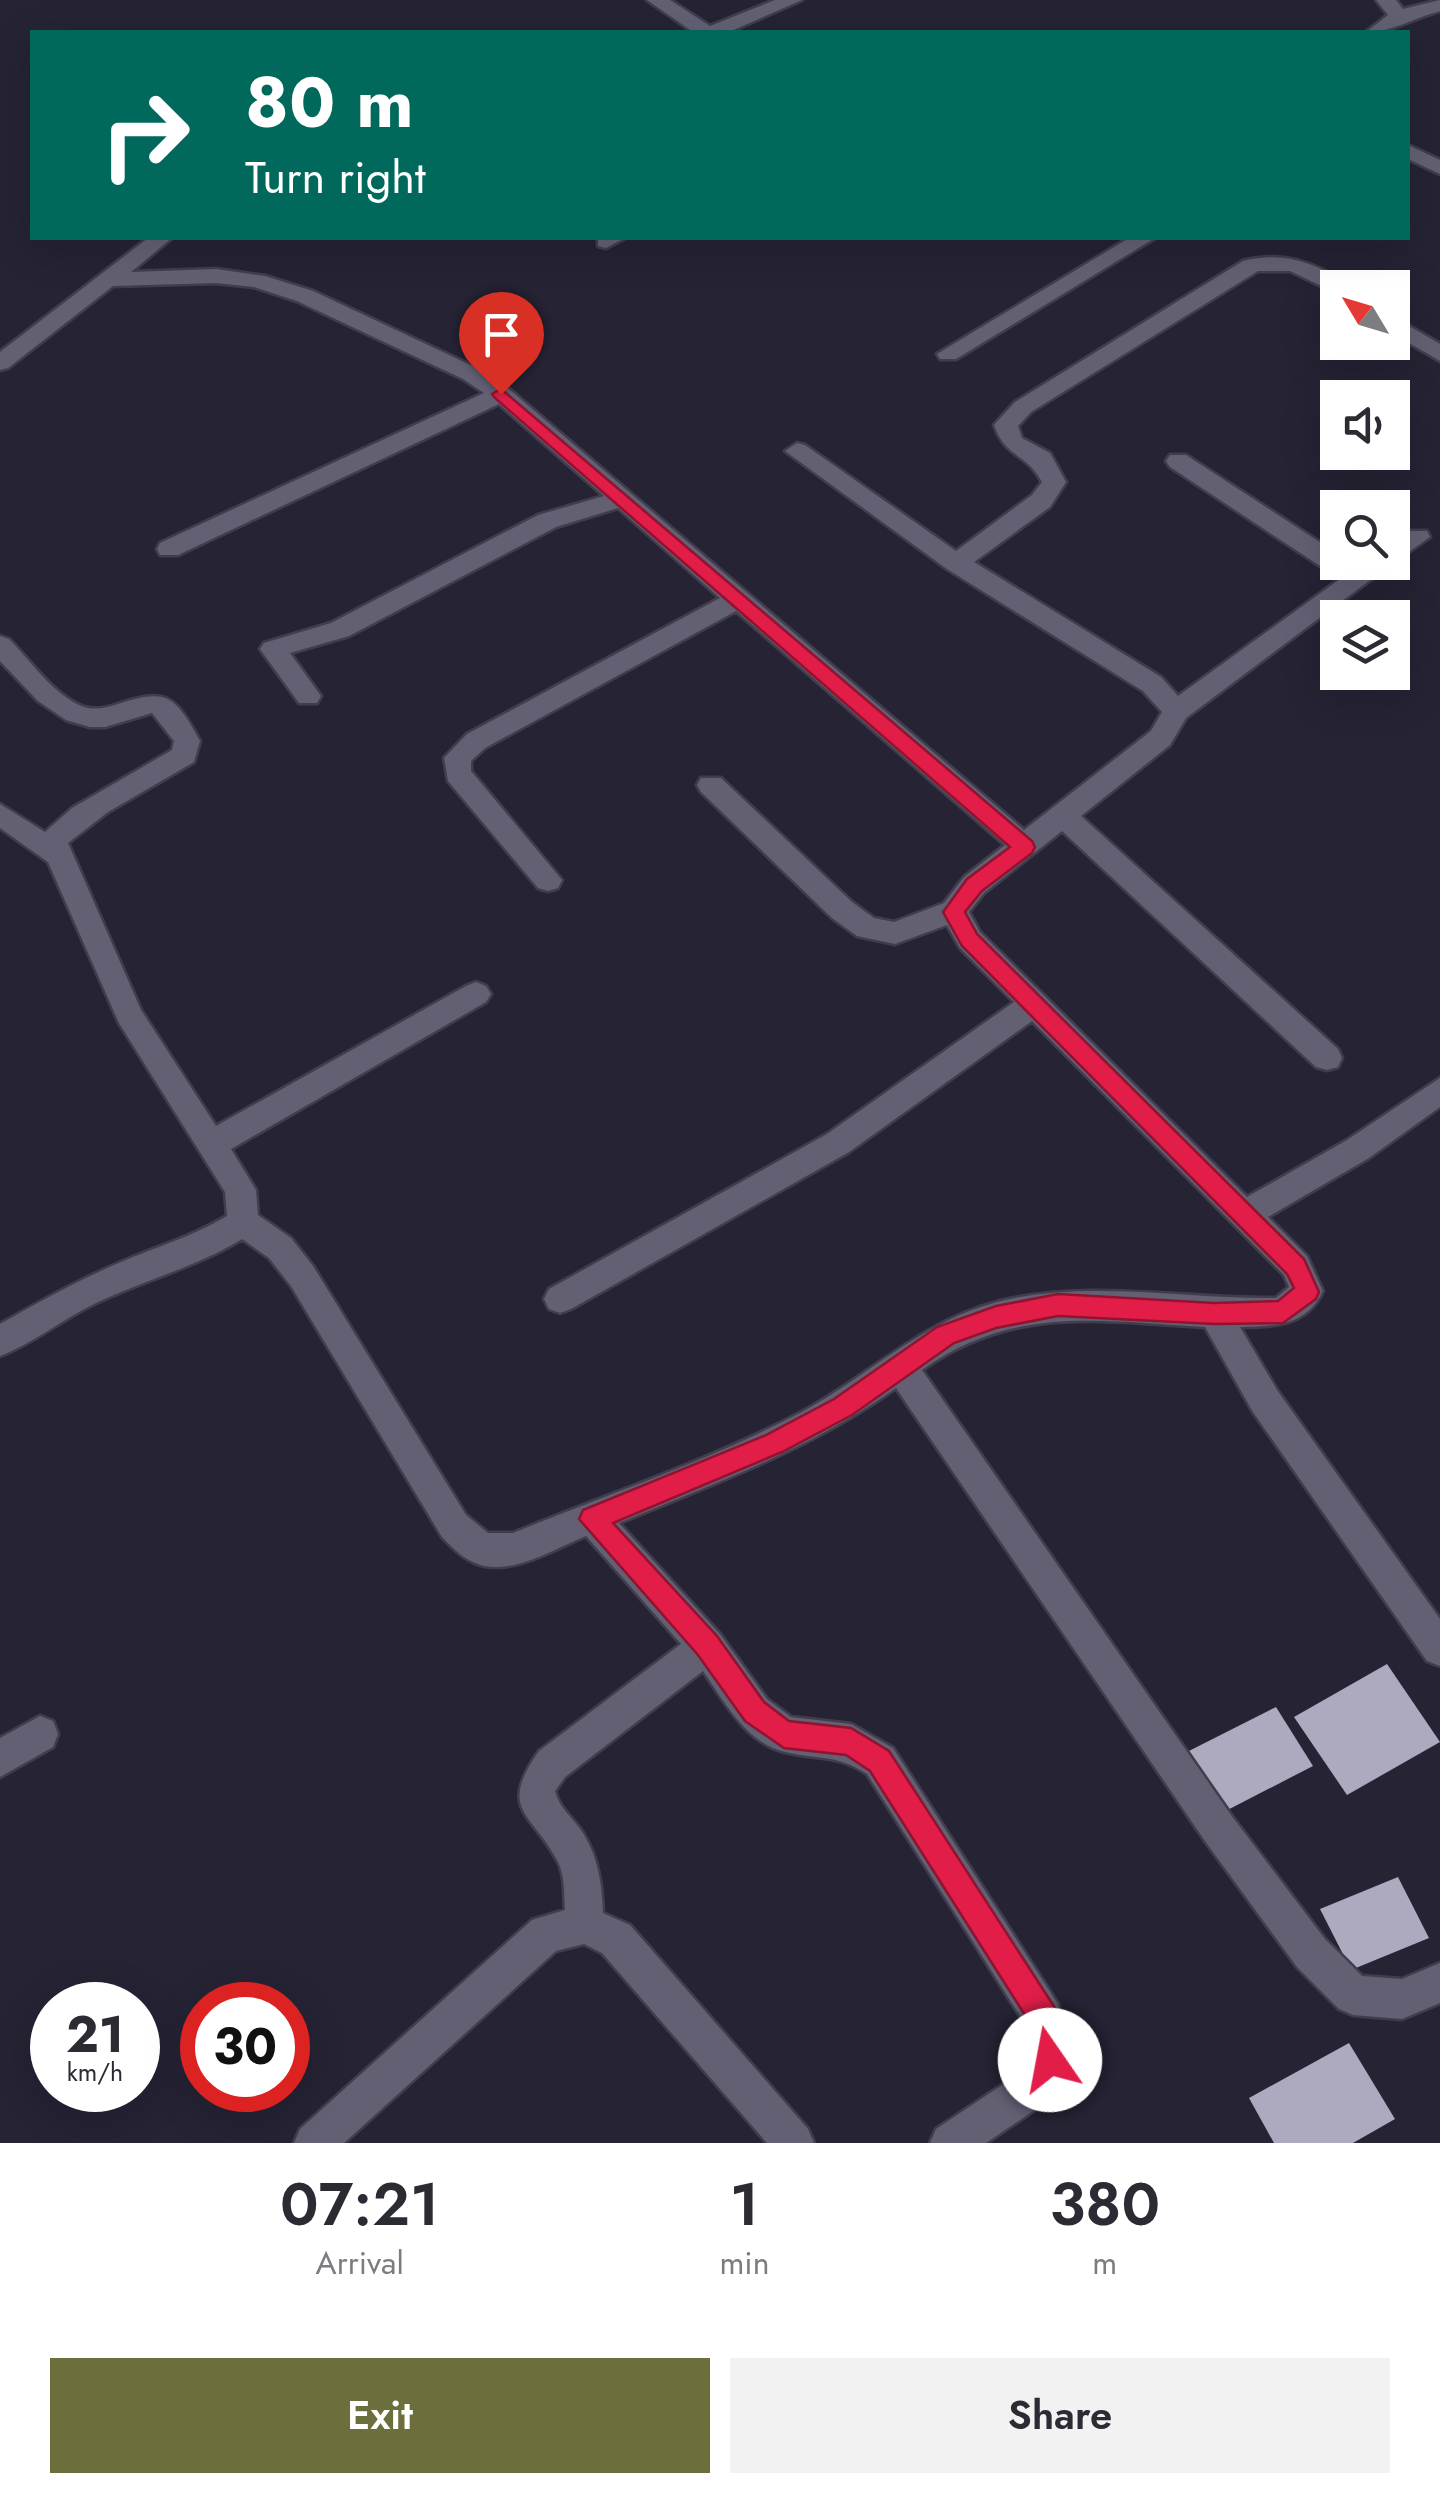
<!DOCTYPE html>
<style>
:root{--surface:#fff;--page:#f2f2f3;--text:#2b2b33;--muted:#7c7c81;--accent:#6c6e3b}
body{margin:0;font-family:Jost,sans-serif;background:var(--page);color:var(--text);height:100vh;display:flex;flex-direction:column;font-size:38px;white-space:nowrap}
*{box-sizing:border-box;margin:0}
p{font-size:32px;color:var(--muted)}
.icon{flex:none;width:55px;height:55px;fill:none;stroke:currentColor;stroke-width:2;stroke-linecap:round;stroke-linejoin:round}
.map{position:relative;height:2143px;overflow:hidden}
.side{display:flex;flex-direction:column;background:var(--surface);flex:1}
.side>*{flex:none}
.top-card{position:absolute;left:30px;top:30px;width:1380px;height:210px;border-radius:0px;box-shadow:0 10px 40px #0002;background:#00695c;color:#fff;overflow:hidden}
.needle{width:65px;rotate:308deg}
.buttons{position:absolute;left:1320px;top:270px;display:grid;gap:20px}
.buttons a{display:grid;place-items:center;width:90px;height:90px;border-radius:0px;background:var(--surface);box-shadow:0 10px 40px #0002;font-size:50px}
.speed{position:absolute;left:30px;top:1982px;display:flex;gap:20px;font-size:50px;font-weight:700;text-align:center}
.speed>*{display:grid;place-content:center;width:130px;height:130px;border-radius:50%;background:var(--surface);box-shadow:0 10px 40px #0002;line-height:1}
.speed small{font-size:25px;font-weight:400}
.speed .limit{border:15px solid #d22;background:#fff;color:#111}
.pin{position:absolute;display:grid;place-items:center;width:85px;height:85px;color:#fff;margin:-102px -42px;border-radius:50% 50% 50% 0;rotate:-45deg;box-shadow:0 0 10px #0007}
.pin .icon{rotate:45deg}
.me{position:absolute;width:110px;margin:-55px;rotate:348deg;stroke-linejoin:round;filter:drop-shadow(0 0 8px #0008)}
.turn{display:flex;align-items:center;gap:35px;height:210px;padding:0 50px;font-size:45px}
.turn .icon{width:130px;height:130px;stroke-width:2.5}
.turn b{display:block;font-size:70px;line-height:85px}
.eta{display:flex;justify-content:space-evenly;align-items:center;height:170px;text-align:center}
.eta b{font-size:60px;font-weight:600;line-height:70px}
.action{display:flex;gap:20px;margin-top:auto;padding:20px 50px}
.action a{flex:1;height:115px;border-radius:0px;background:var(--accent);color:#fff;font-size:40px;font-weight:600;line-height:115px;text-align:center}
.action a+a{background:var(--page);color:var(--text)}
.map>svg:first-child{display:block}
.building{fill:#adaac0}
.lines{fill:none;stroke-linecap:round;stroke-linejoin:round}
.minor-casing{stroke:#403e4c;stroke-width:5}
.minor{fill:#636074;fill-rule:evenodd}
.route{fill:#e11d48;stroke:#92132f;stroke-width:2.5}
</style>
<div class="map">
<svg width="1440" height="2143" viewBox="0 0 1440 2143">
<rect width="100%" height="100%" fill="#252334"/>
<g class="building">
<polygon points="1387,1664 1440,1742 1347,1795 1294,1717"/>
<polygon points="1276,1707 1313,1766 1214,1817 1177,1757"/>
<polygon points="1398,1877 1429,1938 1351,1970 1320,1909"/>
<polygon points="1349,2043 1395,2119 1353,2143 1274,2143 1249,2098"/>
</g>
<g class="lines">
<g class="minor-casing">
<g id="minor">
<polygon points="647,0 670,0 710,26 775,0 802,0 729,32 693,32"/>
<path d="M1376,0H1396L1403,9L1440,0V11C1414,18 1392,32 1366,32L1388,15Z"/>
<polygon points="1408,145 1440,160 1440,174 1408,159"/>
<path d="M148,238H172L131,272L216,269L265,276L313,291L479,369L509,389L1024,830L1151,731L1162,712L1143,691L947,569L785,451L797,443L805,445L956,551L1032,495L1042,482C1026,452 1006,459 994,425L1015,402L1243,261C1283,251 1313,262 1347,283L1350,288H1338V294L1290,271H1258L1031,412L1018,426L1022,438L1050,453L1066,482L1050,507L974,562L1161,677L1178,696L1340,579L1170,467L1166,461L1170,455H1186L1338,554V562L1357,567L1363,562H1392V543L1409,531H1427L1430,537L1393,563L1186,718L1170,745L1081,816L1338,1049L1342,1058L1338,1067L1327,1070L1316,1067L1062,831L984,893L969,912L980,932L1247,1197L1347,1140L1440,1078V1107L1369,1158L1268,1217L1307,1256L1323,1291C1306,1327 1274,1326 1240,1327L1277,1390L1440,1619V1666L1427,1661L1253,1412L1205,1327C1099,1321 1013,1305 922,1370L1231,1815L1325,1939L1362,1976L1402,1979L1440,1963V2003L1402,2019L1353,2015L1339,2009L1297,1967L1205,1841L896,1388C811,1449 715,1483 619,1523L720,1634L767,1699L791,1717L851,1724L893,1748L1058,2004L1070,2059L1045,2103L986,2143H930L936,2129L1017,2075L1030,2055L1025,2024L867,1774C837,1754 818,1760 785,1752C746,1743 724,1701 703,1671L565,1777L555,1791C559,1808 573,1818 583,1833C598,1857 602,1884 603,1913L630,1925L808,2129L814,2143H767L602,1953L584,1944L556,1951L344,2143H294L300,2129L532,1920L565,1910C564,1894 565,1876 558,1862C532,1812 497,1811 539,1751L681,1644L586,1536C554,1549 507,1579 473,1562C461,1557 451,1546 442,1537L291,1286L269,1258L242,1239C195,1268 140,1281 90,1306C60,1321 32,1344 0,1356V1324C41,1301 82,1278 126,1260C164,1244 191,1237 227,1216L225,1192L119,1023L48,862L0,828V804L45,832L72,808L172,750L174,741L152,713L105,727H90L66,720L38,701L0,661V636L9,639C31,661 54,696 84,707C94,710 106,708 115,705C167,688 174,694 200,741L194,762L108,812L68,843L141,1010L216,1126L466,986L476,982L486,986L491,994L486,1002L231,1149L256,1190L258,1215L291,1238L313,1266L466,1515L488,1533H513C608,1494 708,1461 800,1413C868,1377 920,1322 997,1302C1086,1279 1184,1299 1276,1298L1289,1287L1284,1275L1032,1021L849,1152L571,1309L560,1313L549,1309L544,1299L549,1289L827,1134L1014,1002L960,948L947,925L895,944L857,936L832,918L701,792L697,785L701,778H721L852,902L874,918L894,922L944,903L964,877L1005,845L736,611L485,748L471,761V771L562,880L558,888L548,891L538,888L448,781L444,758L467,734L720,598L618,508L556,527L349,636L290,653L321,696L317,703H299L260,649L264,643L331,623L538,515L604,496L499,404L178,555H160L157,549L160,543L484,393L463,379L297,301L254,287L216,283L113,286L8,368L0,370V352Z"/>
<polygon points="598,238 625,238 606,248 598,246"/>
<polygon points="1129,238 1155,238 956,359 940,359 937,354"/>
<polygon points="1392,316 1440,344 1440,361 1392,333"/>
<polygon points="40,1716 53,1721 58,1734 53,1747 0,1777 0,1738"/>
</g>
</g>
<use href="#minor" class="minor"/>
</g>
<polygon class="route" points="501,389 1032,841 1035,847 1032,853 982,891 965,912 977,934 1304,1259 1319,1292 1316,1299 1283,1323 1214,1324 1058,1316 996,1328 954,1343 852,1415 782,1452 613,1523 717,1636 764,1702 789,1721 851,1728 889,1751 1055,2008 1065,2060 1060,2070 1050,2075 1039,2070 1030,2023 870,1771 846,1755 784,1748 745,1721 698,1655 579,1519 583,1510 764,1436 834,1399 937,1327 996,1306 1058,1294 1214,1303 1278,1301 1294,1288 1287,1274 962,946 943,912 967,879 1010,847 495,398 492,394"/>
</svg>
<div class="buttons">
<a><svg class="needle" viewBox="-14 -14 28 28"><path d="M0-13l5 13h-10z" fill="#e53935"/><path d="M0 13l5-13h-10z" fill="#7c7c81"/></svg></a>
<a><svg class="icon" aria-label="sound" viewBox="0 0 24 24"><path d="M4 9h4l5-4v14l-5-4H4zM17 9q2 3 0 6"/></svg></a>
<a><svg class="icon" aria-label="search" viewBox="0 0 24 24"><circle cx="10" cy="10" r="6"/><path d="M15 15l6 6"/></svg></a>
<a><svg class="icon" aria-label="layers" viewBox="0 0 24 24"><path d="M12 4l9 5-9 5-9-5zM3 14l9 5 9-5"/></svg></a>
</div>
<div class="speed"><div>21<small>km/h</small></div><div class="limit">30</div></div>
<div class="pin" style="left:501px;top:394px;background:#d93025"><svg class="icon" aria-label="arrive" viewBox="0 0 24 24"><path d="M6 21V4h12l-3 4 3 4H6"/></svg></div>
<svg class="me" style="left:1050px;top:2060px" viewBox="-20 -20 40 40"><circle r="19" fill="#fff"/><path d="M0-13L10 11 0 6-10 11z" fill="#e11d48"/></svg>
<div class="top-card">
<div class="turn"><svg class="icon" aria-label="right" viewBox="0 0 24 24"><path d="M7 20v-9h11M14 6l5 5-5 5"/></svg><div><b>80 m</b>Turn right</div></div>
</div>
</div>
<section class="side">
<div class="eta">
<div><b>07:21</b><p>Arrival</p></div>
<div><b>1</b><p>min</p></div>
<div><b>380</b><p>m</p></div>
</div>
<div class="action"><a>Exit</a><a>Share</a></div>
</section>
